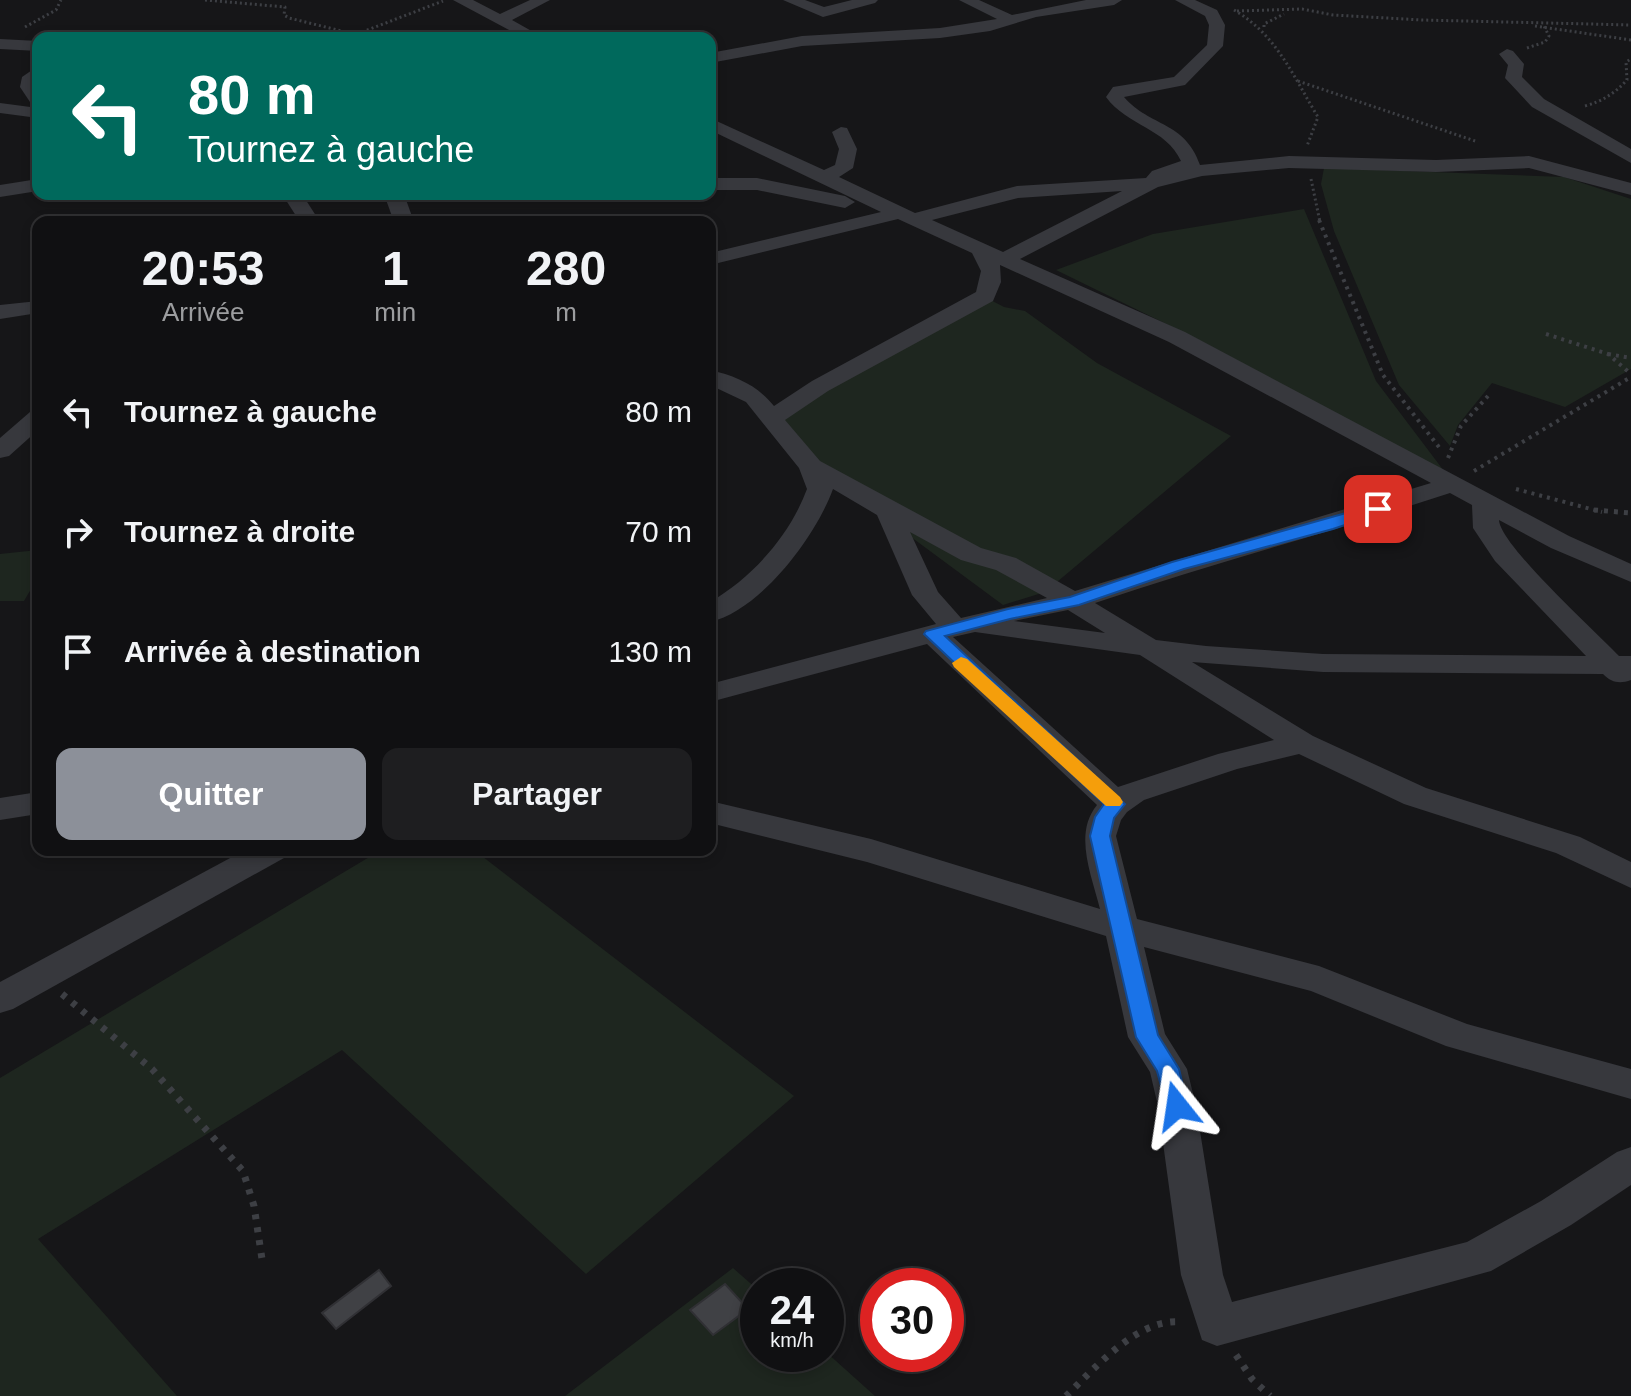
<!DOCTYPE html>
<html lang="fr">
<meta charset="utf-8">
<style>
:root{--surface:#101012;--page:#1e1e20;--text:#f1f3f6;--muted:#9c9d9f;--line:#303032;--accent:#8c9099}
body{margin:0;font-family:Helvetica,sans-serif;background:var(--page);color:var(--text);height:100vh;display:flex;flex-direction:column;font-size:30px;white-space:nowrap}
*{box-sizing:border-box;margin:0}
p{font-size:26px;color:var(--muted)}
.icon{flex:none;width:44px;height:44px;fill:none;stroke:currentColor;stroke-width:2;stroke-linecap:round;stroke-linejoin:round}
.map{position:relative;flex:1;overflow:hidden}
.panel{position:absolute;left:32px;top:216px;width:684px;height:640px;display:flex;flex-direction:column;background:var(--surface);border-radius:16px;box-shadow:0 4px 12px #0003,0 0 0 2px var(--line)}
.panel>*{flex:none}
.guide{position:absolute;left:32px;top:32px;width:684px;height:168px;border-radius:16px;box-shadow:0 4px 12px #0003,0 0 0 2px var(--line);background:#00695c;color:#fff;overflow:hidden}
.speed{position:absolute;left:740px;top:1268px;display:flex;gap:16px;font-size:40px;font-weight:700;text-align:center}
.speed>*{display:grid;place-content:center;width:104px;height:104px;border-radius:50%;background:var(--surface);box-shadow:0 4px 12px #0003,0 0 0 2px var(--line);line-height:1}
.speed small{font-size:20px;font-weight:400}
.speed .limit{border:12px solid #d22;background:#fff;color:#111}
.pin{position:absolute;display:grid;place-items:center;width:68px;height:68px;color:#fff;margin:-34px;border-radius:16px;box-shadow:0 4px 12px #0006}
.me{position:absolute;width:88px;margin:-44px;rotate:345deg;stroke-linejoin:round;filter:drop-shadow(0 0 6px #0008)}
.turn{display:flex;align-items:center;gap:28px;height:168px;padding:0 24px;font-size:36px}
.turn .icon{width:104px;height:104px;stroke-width:2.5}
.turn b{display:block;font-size:56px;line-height:68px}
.eta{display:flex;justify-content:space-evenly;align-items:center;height:136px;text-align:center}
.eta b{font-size:48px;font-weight:800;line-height:56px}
.cta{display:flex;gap:16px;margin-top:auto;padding:16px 24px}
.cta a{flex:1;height:92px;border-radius:16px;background:var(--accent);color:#fff;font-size:32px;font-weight:800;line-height:92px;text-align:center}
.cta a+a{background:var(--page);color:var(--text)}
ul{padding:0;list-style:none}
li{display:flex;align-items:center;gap:24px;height:120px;padding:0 24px}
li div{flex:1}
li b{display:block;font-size:30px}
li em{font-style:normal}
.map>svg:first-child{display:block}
.green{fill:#1e261f}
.building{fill:#404145;stroke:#303034;stroke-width:2}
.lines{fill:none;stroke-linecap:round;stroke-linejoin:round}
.path-far3{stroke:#3d3f44;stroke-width:3;stroke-dasharray:2 3;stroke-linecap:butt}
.path-far2{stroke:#3d3f44;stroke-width:4;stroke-dasharray:3 5;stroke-linecap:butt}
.path-far1{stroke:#3d3f44;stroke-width:5;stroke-dasharray:4 6;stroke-linecap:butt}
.path{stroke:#3d3f44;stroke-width:7;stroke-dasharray:5 8;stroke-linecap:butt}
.minor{fill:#37383d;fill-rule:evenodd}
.route{fill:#1a73e8;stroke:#114b97;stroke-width:2}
.slow{fill:#f59e0b}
</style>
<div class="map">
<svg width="1631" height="1396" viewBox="0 0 1631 1396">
<rect width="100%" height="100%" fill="#161618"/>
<g class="green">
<polygon points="1324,168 1564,177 1631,199 1631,369 1565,407 1492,383 1458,425 1450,446 1399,385 1334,231 1321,184"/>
<polygon points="1304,209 1376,381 1444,471 1197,339 1056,270 1153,234"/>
<polygon points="981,295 1004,307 1025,311 1097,363 1231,436 1045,592 1003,605 815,466 771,414"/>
<polygon points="38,550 38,577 24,601 0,601 0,554"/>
<polygon points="381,850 474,850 794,1096 586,1274 342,1050 38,1239 177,1396 0,1396 0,1078"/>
<polygon points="733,1268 758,1290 758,1354 826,1352 875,1396 565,1396"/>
</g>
<g class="building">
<polygon points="379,1270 391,1286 336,1329 322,1313"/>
<polygon points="725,1284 748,1309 713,1335 690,1310"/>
</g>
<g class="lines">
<g class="path-far3">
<polyline points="205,0 285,7 284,15 289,18 370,38"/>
<path d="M1234,10C1277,35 1293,76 1318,117L1307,146"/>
<polyline points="1237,11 1302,9 1333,15 1422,20 1631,25"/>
<polyline points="1535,26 1631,40"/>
<polyline points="25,27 56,10 61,0"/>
<polyline points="1264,27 1264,24 1284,14"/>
<polyline points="338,38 357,34 443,1"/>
<polyline points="1527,48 1545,42 1549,36 1544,26"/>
<polyline points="1298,81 1478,142"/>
<path d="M1585,106C1603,101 1615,93 1627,80L1626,62L1631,59"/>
<polyline points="1311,179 1320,222"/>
</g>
<g class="path-far2">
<polyline points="1319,220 1383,375 1442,451"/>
<polyline points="1546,334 1608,354 1631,374"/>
<polyline points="1608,354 1631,358"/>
<polyline points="1448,458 1461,426 1488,396"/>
<polyline points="1474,471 1631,377"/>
<polyline points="1516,489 1602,512"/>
</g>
<polyline class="path-far1" points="1594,510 1631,513"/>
<g class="path">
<polyline points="62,994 152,1069 243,1171 254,1206 262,1259"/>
<polyline points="1236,1355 1252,1379 1270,1396"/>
<path d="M1066,1396C1095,1368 1139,1317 1182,1322"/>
</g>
<g class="minor">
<polygon points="453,0 473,0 500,14 530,0 550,0 512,20 544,38 524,38"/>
<polygon points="783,0 805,0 824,7 852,0 878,0 875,3 823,17"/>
<polygon points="959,0 979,0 1012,15 1086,0 1122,0 1114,5 1036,17 990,31 940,38 802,46 710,63 710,53 802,36 940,28 997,19"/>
<path d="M1175,0H1195L1217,10L1225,25L1223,46L1185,85L1124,97C1150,127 1185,121 1200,165L1289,156L1436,160L1529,156L1631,183V195L1529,168L1436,172L1289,168L1202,176L1158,187L1020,259L1185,332L1569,536L1631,564V582L1551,548L1499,520C1500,545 1597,633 1619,656H1631V680C1620,684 1612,683 1603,674L1323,672L1192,662L1313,736L1426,788L1580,837L1631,862V888L1556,853L1404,804L1299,754L1237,769L1144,800L1127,812L1121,820L1116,836L1137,919L1319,966L1467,1024L1631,1069V1099L1446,1046L1311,991L1144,947L1165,1034L1187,1069L1196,1106L1223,1275L1232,1302L1467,1242L1541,1201L1617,1152L1631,1147V1185L1571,1225L1491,1271L1217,1346L1202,1340L1181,1275L1158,1106L1150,1072L1128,1037L1106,936L867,862L710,823V801L871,839L1100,909C1092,876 1073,834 1097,805L927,644L710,702V684L936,624L912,595L877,515L833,489C816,536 761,610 710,622V602C753,577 790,535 807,489L799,468L746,402L710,385V370C736,376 757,385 774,406L812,381L976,292L981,271L972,253L898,219L710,265V253L881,212L710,130V118L824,170L835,165L839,149L832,132L841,127L847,128L857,149L853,168L839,177L915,213L1017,186L1146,178L1152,171L1181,161C1166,128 1127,126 1106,97L1113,87L1174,77L1207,45L1209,25L1205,16ZM1122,191L1003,252L932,220L1018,198ZM1000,265L1169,342L1431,483L1075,591L1016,558L981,548L820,461L785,420L828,391L993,301L1001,282ZM1450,493L1472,505L1473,528L1495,561L1586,656L1323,654L1206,646L1156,640L1095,603C1213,563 1332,532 1450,493ZM910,532L961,560L996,570L1047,598L961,618L938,592ZM1068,610L1105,633L1014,621ZM975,632L1140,655L1274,740L1218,754L1118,787L953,637Z"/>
<polygon points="0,39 38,41 38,51 0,49"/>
<polygon points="1507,49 1513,51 1524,64 1522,77 1544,99 1631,149 1631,163 1532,107 1505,78 1508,65 1499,54"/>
<polygon points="38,66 38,106 32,105 20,87 22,77"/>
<polygon points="0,103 38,108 38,118 0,113"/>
<polygon points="710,178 757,178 845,196 855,202 845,208 757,190 710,190"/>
<polygon points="38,179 38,191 0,197 0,185"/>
<polygon points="282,194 302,194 320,222 300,222"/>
<polygon points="384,194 404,194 414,222 394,222"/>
<polygon points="38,301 38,313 0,319 0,305"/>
<polygon points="38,410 38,430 9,456 0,458 0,438 30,412"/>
<polygon points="38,792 38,814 0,820 0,798"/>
<polygon points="245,850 289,850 284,858 13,1009 0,1013 0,982"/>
</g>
</g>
<polygon class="route" points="1378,504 1386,509 1384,512 1333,529 1184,569 1079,605 1010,619 945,636 1125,804 1114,818 1110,836 1158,1035 1179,1069 1188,1106 1185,1112 1177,1115 1168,1112 1157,1071 1136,1037 1090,836 1095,817 1104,804 924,634 926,631 1008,609 1070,597 1172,562"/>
<polygon class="slow" points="961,657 967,659 1120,797 1123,802 1120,806 1106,806 954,667 952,663"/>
</svg>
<div class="speed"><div>24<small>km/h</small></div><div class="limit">30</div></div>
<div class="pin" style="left:1378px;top:509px;background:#d93025"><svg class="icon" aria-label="arrive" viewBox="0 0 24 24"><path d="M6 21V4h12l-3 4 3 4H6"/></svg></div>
<svg class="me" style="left:1177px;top:1106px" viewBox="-20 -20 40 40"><path d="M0-17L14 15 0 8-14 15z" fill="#1a73e8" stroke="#fff" stroke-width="4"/></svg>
<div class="guide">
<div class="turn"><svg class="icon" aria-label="left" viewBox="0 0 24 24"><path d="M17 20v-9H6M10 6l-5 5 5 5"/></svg><div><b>80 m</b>Tournez à gauche</div></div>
</div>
<section class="panel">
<div class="eta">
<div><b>20:53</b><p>Arrivée</p></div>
<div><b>1</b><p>min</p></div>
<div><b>280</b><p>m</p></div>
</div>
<ul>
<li><svg class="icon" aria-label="left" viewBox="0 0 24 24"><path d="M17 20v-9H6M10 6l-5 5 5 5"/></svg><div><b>Tournez à gauche</b></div><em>80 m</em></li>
<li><svg class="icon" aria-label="right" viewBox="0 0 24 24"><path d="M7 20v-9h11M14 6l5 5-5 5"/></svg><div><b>Tournez à droite</b></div><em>70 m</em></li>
<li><svg class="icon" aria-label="arrive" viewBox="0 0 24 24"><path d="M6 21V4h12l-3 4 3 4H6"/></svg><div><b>Arrivée à destination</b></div><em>130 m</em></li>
</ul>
<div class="cta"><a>Quitter</a><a>Partager</a></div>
</section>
</div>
